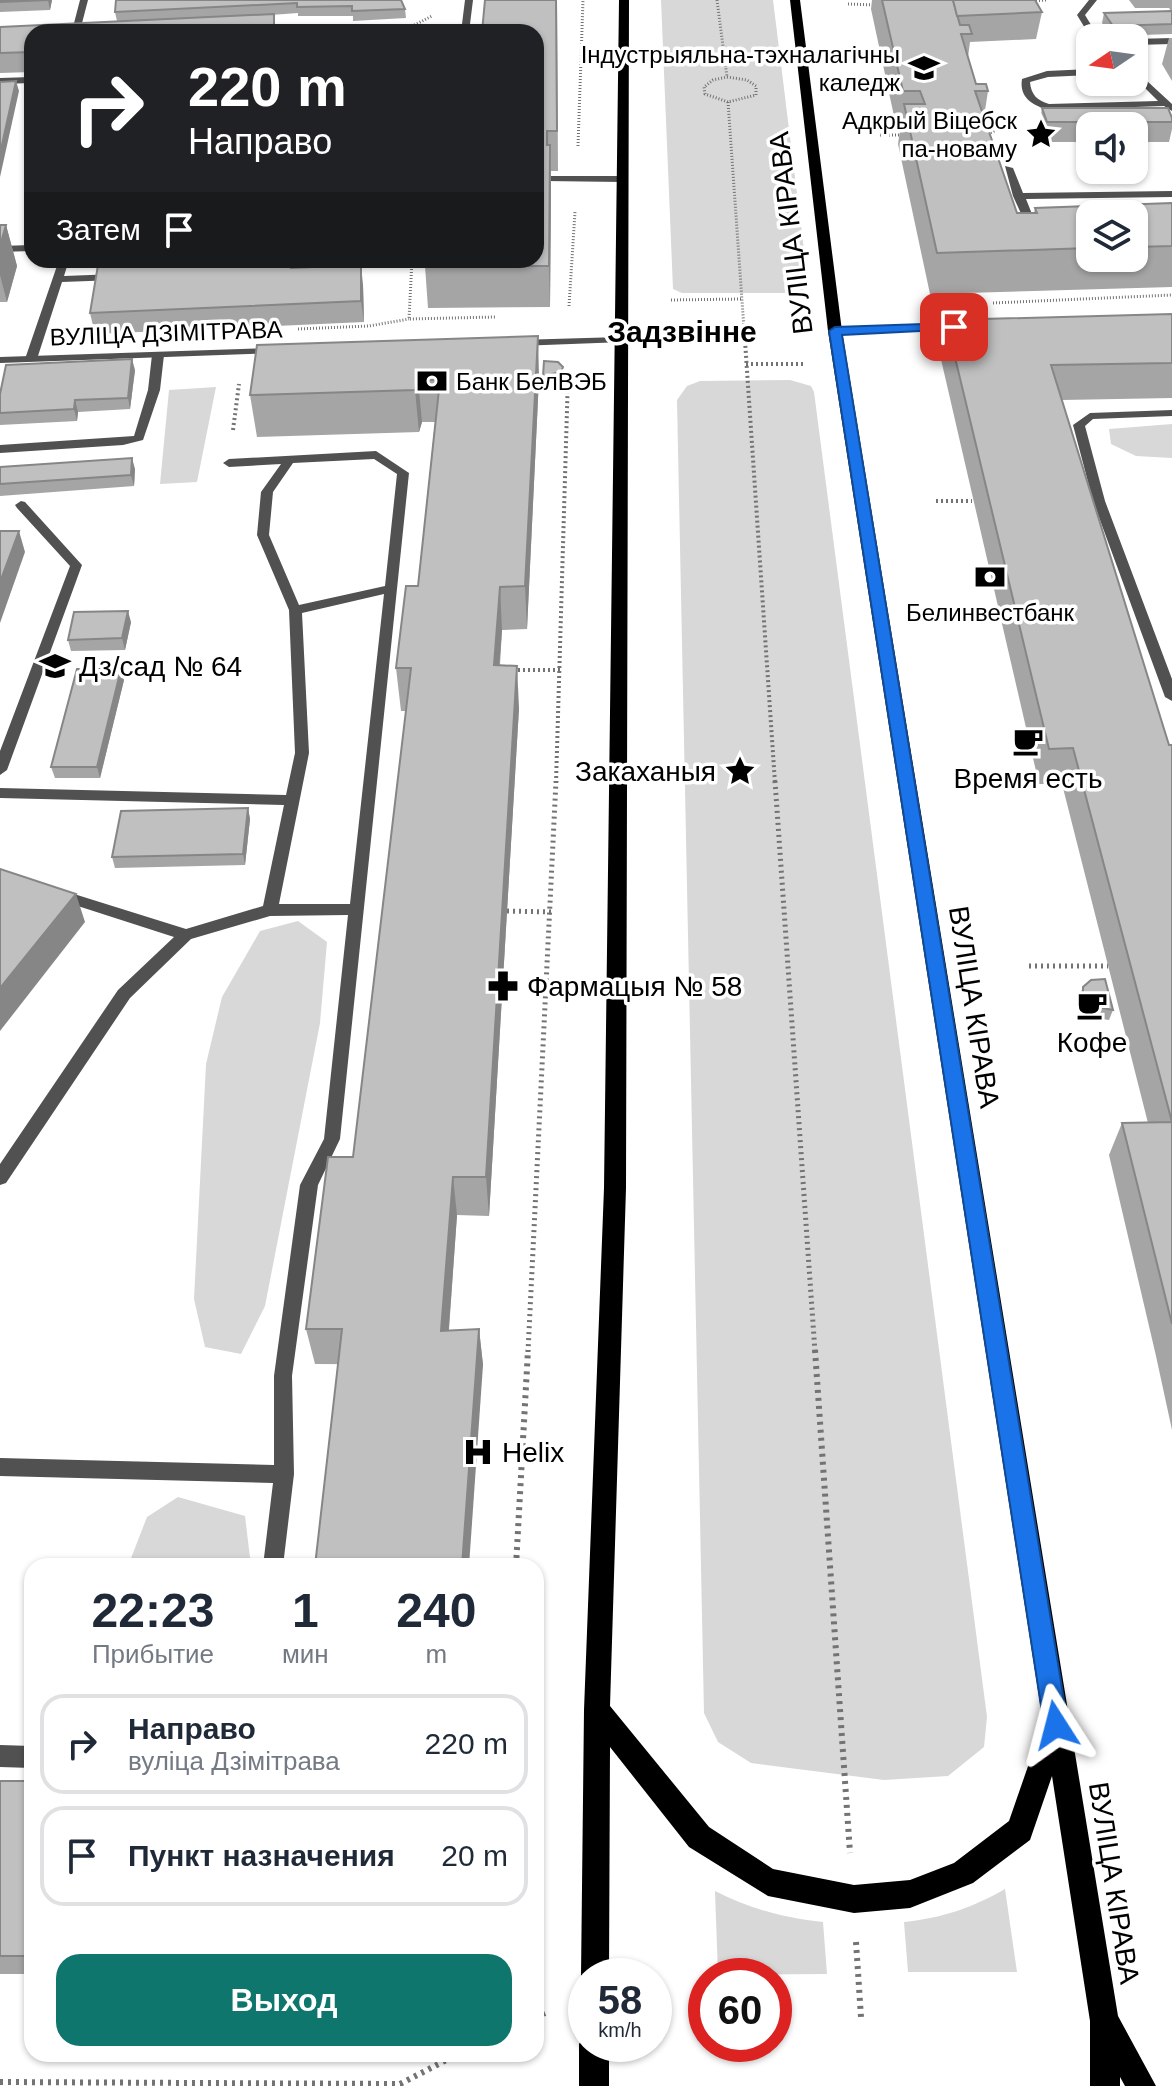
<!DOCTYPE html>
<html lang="ru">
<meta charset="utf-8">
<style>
:root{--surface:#fff;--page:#f6f6f7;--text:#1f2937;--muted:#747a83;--line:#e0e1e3;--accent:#0f766e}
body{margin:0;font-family:Arial,sans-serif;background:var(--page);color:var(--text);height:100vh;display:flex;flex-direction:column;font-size:30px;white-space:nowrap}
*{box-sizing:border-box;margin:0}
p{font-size:26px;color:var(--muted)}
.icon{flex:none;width:44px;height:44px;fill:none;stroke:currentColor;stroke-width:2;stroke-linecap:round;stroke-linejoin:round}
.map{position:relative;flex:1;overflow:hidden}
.panel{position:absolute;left:24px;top:1558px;width:520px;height:504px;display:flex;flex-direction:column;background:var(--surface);border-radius:24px;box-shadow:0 2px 6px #0004}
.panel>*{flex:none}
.top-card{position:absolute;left:24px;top:24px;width:520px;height:244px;border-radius:24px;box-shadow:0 2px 6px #0004;background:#202124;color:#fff;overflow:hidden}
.needle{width:52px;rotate:257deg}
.fabs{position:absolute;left:1076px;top:24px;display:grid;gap:16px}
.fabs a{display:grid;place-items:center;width:72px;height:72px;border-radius:16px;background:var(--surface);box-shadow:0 2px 6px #0004;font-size:40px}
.speed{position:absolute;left:568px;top:1958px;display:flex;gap:16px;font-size:40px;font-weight:700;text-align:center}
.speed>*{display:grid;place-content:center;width:104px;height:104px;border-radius:50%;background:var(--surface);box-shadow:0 2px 6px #0004;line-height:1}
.speed small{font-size:20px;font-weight:400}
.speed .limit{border:12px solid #d22;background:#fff;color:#111}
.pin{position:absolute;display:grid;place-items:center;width:68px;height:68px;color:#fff;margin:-34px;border-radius:16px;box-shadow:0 4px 12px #0006}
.me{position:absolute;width:88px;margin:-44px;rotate:351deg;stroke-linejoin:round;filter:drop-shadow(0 0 6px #0008)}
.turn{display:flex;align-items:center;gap:28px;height:168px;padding:0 32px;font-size:36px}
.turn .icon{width:104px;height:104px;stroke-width:2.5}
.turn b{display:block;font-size:56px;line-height:68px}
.then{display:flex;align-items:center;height:76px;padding:0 32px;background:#0003;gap:16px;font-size:30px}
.eta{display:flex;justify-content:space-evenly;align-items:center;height:136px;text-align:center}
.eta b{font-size:48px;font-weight:600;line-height:56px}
.cta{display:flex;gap:16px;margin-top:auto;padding:16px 32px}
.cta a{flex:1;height:92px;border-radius:24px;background:var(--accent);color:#fff;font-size:32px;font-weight:600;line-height:92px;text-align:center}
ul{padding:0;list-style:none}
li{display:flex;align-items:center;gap:24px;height:100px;margin:0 16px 12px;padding:0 16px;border:4px solid var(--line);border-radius:24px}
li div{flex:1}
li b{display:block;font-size:30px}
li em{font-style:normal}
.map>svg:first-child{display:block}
.green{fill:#d8d8d8}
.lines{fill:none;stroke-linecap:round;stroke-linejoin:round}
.path-far3{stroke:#737373;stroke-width:3;stroke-dasharray:1 2;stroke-linecap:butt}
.path-far2{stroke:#737373;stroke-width:4;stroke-dasharray:2 3;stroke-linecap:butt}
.path-far1{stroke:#737373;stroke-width:5;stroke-dasharray:2 4;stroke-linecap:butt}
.path{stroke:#737373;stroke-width:6;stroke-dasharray:3 5;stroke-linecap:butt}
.lane{fill:#515151;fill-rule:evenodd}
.street{fill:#515151;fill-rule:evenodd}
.primary{fill:#000;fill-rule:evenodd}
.wall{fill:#a5a5a5;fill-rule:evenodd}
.shaded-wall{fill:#868686}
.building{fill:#c0c0c0;stroke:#868686;stroke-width:2}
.route{fill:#1a73e8;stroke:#114b97;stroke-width:2}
.labels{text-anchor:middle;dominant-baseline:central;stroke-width:7;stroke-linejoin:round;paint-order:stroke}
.far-poi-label{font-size:24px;fill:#000;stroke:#fff;text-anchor:end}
.far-street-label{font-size:24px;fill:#000;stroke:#fff}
.street-label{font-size:28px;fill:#000;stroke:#fff}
.poi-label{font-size:28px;fill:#000;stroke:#fff;text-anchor:start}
.far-district-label{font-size:30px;font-weight:bold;fill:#000;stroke:#fff}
</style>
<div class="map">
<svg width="1172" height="2086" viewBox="0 0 1172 2086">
<rect width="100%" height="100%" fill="#fff"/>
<g class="green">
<polygon points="661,0 773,0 808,282 801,293 682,293 673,289"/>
<polygon points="790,380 811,386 814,392 987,1717 984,1747 948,1776 884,1780 751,1763 718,1742 704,1713 677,400 687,386 700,381"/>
<polygon points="216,387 197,482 160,484 169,390"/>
<polygon points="1172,424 1172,458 1136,456 1111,444 1109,429"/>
<polygon points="298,921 327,942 320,1023 265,1306 241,1354 205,1347 194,1299 206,1064 222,997 260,931"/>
<polygon points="178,1497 245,1516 251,1566 128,1566 147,1517"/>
<path d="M1005,1889L1017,1972H908L904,1922C942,1918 972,1908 1005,1889Z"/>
<path d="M715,1891C751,1909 783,1918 823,1922L827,1974L718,1975Z"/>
</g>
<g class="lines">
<g class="path-far3">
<polyline points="717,0 727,77"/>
<polyline points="1030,1 1047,0"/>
<polyline points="848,4 875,5"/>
<polyline points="401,32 432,16"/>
<polygon points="727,77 747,80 756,86 756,95 728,102 705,94 704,87 713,80"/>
<polyline points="728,102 745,343"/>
<polyline points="988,134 1010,123"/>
<polyline points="880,135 903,135"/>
<polyline points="578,146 583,0"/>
<polyline points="412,260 409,319 495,317"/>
<polyline points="671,300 742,299"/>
<polyline points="993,303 1172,295"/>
<polyline points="569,306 575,212"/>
<polyline points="298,329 369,326 409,319"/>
</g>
<g class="path-far2">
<polyline points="745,341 775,783"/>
<polyline points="746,364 803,364"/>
<polyline points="233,430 239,384"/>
<polyline points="936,501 972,501"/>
<polyline points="513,670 560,670"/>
<polyline points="556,783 568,376"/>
</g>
<g class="path-far1">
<polyline points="775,781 815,1352"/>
<polyline points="507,911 552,912"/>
<polyline points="1029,966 1108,966"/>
<polyline points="528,1352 556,781"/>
</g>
<g class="path">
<polyline points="815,1350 850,1853"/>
<polyline points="516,1566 528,1350"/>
<polyline points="856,1942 861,2017"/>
<polyline points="536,2017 545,2013"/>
<polyline points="0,2082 400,2084 458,2054"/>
</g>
<g class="lane">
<polygon points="80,0 88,0 81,27 77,30 73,27"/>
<polygon points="465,0 473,0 469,32 461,32"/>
<polygon points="1089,0 1097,0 1085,15 1099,38 1091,38 1077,15"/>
<path d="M1090,69V75L1048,77L1030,82C1031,95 1037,100 1049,104L1158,101L1134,77V69L1172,104V111L1164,106L1048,110C1032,105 1019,97 1022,79L1047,71Z"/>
<polygon points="32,127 32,148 27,145 27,130"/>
<polygon points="1005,166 1013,168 1023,193 1172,191 1172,197 1026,199 1038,229 1033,232 1028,229 1013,196"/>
<polygon points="548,176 621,176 626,179 621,182 545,181 545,177"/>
<polygon points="32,245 32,251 0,252 0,246"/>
<polygon points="59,260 69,260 64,276 116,274 121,277 116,280 62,282 37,359 27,361 25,359"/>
<polygon points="158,352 164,355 160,390 143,440 123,445 0,453 0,445 134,436 148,390 152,355"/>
<polygon points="1172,410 1172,416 1093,419 1085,426 1105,501 1172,679 1172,701 1165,697 1093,501 1073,425 1090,413"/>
<path d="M376,451L409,473L340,1139L318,1185L292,1376L294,1474L283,1566H263L273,1483L0,1476V1458L274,1465V1376L300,1185L324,1139L348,915L270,916L191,939L130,998L6,1183L0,1185V1164L118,990L174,937L53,898L51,894L53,890L58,889L186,929L263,906L284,805L0,798V788L286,795L295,753L289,610L257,535L261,492L281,464L229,467L223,463L229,459ZM374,459L397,474L385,586L299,605L269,535L273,492L293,463ZM384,594L350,904H279L309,753L302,613Z"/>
<polygon points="21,501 25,502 82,565 7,770 0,775 0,751 70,566 17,508 15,505"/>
<polygon points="0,1745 32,1746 32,1768 0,1767"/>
</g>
<g class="street">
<polygon points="1172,38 1172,44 1134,45 1134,39"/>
<polygon points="32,77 32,83 0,84 0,78"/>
<polygon points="965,323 969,324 969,328 835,334 830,331 835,328"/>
<polygon points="620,337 625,340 624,342 518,346 513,343 518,340"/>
<polygon points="275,348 281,351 279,353 0,363 0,357"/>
</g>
<g class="primary">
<polygon points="619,0 629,0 626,1188 610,1706 709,1827 773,1869 854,1885 910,1880 954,1863 1009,1821 1043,1723 828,331 790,0 800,0 842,331 1118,2016 1156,2086 1125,2086 1120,2077 1120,2086 1090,2086 1090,2021 1052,1776 1030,1840 973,1883 910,1908 854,1913 768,1896 689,1847 610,1747 609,1976 586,1976 586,1986 581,1976 584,1710 604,1188"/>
<polygon points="586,2033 586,2044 609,2044 609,2086 579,2086 579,2044"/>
</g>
</g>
<g class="wall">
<polygon points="0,0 52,0 50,10 0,12"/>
<polygon points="116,0 401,0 405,9 406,18 353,21 353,16 298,16 298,13 32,32 32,72 0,73 0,27 117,21 115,12"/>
<polygon points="557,0 558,171 551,171 550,307 428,308 425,266 536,260"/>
<path d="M872,0H1035L1042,12L1036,39L970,42L968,57L976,84L988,91L984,117L1017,213H1034L1035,208L1172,203V287L930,294L898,144L900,130H897L871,9ZM1090,214H1134V258H1090Z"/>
<polygon points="1129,0 1172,0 1172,34 1111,36 1102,23 1104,13 1171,11 1169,8 1135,8"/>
<polygon points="1169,38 1172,38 1172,81 1162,64"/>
<polygon points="1042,108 1172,118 1172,129 1169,142 1134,142 1134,126 1090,126 1090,142 1043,142 1039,127"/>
<polygon points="0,225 6,225 17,266 7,302 0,302"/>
<polygon points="210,260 293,260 294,268 315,267 313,260 370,260 370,263 354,265 363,285 364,322 95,334 90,313 211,261"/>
<polygon points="1172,314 1172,398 1062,400 1169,745 1172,745 1172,1430 1156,1356 1109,1155 1122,1123 1148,1123 1062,784 1039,784 940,355 946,320"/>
<polygon points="257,345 539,378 527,629 502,630 500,665 519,708 489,1216 457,1215 449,1330 479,1329 483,1365 315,1364 306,1329 353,1157 406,711 401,711 396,668 418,586 435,422 422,422 419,432 257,437 250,395"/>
<polygon points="135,370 130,409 78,412 77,421 0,425 0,394"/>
<polygon points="0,467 135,469 134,486 0,496"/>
<polygon points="131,622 125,650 71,651 68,640"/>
<polygon points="124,680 100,778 55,778 51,767"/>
<polygon points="248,808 250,819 245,865 115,868 112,857"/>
<polygon points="1083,987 1113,1010 1109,1020 1088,1017 1079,1008 1079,997"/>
<rect x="0" y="1781" width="32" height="193"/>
</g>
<g class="shaded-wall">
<polygon points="48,0 52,0 50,10"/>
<polygon points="16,81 19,91 0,177 0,154"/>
<polygon points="550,145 551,185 550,307 549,266"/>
<polygon points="6,225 17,266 7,302 0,275 0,246"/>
<polygon points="314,260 370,260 370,263 315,269"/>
<polygon points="361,265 363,285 364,322 361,301"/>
<polygon points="538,336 539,378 527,629 525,586"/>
<polygon points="132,359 135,370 130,409 128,398"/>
<polygon points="563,367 563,378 561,383 544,387 543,376"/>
<polygon points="418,380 422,422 419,432 415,390"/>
<polygon points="75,400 78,412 77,421 74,409"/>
<polygon points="132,458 135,469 134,486 131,475"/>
<polygon points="19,531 25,552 0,623 0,582"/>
<polygon points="500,587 502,630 496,708 494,665"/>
<polygon points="128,611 131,622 125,650 122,638"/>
<polygon points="517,666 519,708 489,1216 486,1177"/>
<polygon points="121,669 124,680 100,778 97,767"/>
<polygon points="248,808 250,819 245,865 243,854"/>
<polygon points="76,894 85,922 0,1031 0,988"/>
<polygon points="453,1177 457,1215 446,1366 441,1331"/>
<polygon points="479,1329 483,1365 469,1566 462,1566"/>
</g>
<g class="building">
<polygon points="0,0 48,0 0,2"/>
<polygon points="116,0 401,0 405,9 352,11 352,6 297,7 297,3 115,12"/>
<polygon points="485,0 556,0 557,131 547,131 547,145 550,145 549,266 425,266 426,260 536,260 536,32 482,32"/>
<polygon points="882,0 953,0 960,25 969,25 972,34 961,34 976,84 986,84 988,91 975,91 1017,213 1037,213 1035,208 1172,203 1172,246 1134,247 1134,214 1090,214 1090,248 937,253 904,104 925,104 920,91 903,91"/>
<polygon points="953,0 1035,0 1042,12 957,16"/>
<polygon points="1172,11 1172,24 1113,26 1104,13"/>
<polygon points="274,14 274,32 32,32 32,52 0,53 0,27"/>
<polygon points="16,81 0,154 0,82"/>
<polygon points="1042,108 1168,108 1172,118 1172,122 1047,122"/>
<polygon points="0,225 6,225 0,246"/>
<polygon points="231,260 292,260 291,268 361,265 361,301 90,313 98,265"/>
<polygon points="1172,314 1172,363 1051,365 1169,745 1172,745 1172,1324 1122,1123 1172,1122 1073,748 1049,749 946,320"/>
<polygon points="538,336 525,586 500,587 494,665 517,666 486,1177 453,1177 441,1331 479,1329 462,1566 315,1566 342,1329 306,1329 328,1157 353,1157 411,668 396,668 406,586 418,586 440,380 418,380 415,390 250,395 257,345"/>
<polygon points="132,359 128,398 75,400 74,409 0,413 0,394 6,365"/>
<polygon points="544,361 558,362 563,367 561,372 543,376"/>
<polygon points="132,458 131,475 0,484 0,467"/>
<polygon points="0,531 19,531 0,582"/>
<polygon points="128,611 122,638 68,640 74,612"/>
<polygon points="77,669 121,669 97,767 51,767"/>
<polygon points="248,808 243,854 112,857 121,811"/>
<polygon points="0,869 76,894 0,988"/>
<polygon points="1105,979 1113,1010 1092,1006 1083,997 1083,987 1091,980"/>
<rect x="0" y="1781" width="32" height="175"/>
</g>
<polygon class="route" points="954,323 959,324 959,329 842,335 1068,1725 1064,1733 1056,1736 1047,1733 1044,1725 829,331 835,327"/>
<defs>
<g id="university-bare" transform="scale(2.4)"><path d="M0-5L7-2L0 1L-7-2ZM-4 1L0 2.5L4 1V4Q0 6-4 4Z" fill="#000" stroke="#fff" stroke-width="2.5" paint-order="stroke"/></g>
<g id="sight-bare" transform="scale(2.4)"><path d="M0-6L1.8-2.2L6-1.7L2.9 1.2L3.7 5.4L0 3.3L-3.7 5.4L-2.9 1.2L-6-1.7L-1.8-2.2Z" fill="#000" stroke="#fff" stroke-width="2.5" paint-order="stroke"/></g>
<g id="bank-bare" transform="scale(2.4)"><path d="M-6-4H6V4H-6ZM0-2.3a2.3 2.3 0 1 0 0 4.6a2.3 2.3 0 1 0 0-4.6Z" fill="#000" stroke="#fff" stroke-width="2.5" paint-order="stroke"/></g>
<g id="school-bare" transform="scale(2.4)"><path d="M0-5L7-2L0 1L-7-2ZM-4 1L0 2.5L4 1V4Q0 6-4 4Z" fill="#000" stroke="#fff" stroke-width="2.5" paint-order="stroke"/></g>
<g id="cafe-bare" transform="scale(2.4)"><path d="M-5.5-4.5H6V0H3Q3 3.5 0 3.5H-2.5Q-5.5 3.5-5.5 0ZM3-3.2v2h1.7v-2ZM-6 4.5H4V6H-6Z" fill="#000" stroke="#fff" stroke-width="2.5" paint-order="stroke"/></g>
<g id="pharmacy-bare" transform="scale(2.4)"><path d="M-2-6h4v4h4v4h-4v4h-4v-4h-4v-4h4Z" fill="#000" stroke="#fff" stroke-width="2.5" paint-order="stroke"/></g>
<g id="hospital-bare" transform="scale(2.4)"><path d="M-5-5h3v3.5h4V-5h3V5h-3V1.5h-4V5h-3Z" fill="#000" stroke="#fff" stroke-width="2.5" paint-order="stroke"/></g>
</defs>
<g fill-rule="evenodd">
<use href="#university-bare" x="924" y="68"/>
<use href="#sight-bare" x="1041" y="134"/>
<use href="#bank-bare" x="432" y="381"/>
<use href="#bank-bare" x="990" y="577"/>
<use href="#school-bare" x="55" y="666"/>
<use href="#cafe-bare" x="1028" y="741"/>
<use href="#sight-bare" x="740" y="771"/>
<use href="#pharmacy-bare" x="503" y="986"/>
<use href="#cafe-bare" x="1092" y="1005"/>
<use href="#hospital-bare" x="478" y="1452"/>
</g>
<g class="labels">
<g class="far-poi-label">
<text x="900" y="54">Індустрыяльна-тэхналагічны<tspan x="900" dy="28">каледж</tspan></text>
<text x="1017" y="120">Адкрый Віцебск<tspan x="1017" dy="28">па-новаму</tspan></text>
<text x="456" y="381" text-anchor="start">Банк БелВЭБ</text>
<text x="990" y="612" text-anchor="middle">Белинвестбанк</text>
</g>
<g class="far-street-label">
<text transform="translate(166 333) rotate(-2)">ВУЛІЦА ДЗІМІТРАВА</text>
</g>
<g class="street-label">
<text transform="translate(791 233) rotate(-97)">ВУЛІЦА КІРАВА</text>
<text transform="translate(974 1007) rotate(81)">ВУЛІЦА КІРАВА</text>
<text transform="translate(1114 1883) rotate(81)">ВУЛІЦА КІРАВА</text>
</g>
<g class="poi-label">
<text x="79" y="666">Дз/сад № 64</text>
<text x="716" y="771" text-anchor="end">Закаханыя</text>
<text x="1028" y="778" text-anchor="middle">Время есть</text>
<text x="527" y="986">Фармацыя № 58</text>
<text x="1092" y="1042" text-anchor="middle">Кофе</text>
<text x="502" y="1452">Helix</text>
</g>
<g class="far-district-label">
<text x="682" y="331">Задзвінне</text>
</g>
</g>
</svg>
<div class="fabs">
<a><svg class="needle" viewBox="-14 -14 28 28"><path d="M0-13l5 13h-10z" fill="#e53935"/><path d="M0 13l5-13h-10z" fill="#747a83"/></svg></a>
<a><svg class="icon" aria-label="sound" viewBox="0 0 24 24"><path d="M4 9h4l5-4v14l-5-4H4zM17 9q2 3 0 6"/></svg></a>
<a><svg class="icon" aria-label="layers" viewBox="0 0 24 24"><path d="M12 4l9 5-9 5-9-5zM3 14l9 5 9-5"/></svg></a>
</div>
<div class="speed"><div>58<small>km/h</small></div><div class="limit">60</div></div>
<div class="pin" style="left:954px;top:327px;background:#d93025"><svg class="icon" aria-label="arrive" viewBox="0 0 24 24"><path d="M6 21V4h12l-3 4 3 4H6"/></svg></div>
<svg class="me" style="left:1056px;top:1725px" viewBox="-20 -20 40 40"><path d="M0-17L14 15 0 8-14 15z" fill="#1a73e8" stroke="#fff" stroke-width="4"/></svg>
<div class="top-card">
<div class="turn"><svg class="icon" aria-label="right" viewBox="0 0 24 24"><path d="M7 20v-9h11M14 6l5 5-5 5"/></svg><div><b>220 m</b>Направо</div></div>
<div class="then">Затем<svg class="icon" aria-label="arrive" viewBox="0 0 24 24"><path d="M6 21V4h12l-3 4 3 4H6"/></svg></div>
</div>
<section class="panel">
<div class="eta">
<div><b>22:23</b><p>Прибытие</p></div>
<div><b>1</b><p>мин</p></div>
<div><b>240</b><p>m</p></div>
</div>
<ul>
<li><svg class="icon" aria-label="right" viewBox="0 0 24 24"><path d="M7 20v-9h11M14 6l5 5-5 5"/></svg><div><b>Направо</b><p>вуліца Дзімітрава</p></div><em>220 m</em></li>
<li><svg class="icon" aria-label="arrive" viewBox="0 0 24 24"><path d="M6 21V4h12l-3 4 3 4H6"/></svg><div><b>Пункт назначения</b></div><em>20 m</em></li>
</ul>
<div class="cta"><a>Выход</a></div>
</section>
</div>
